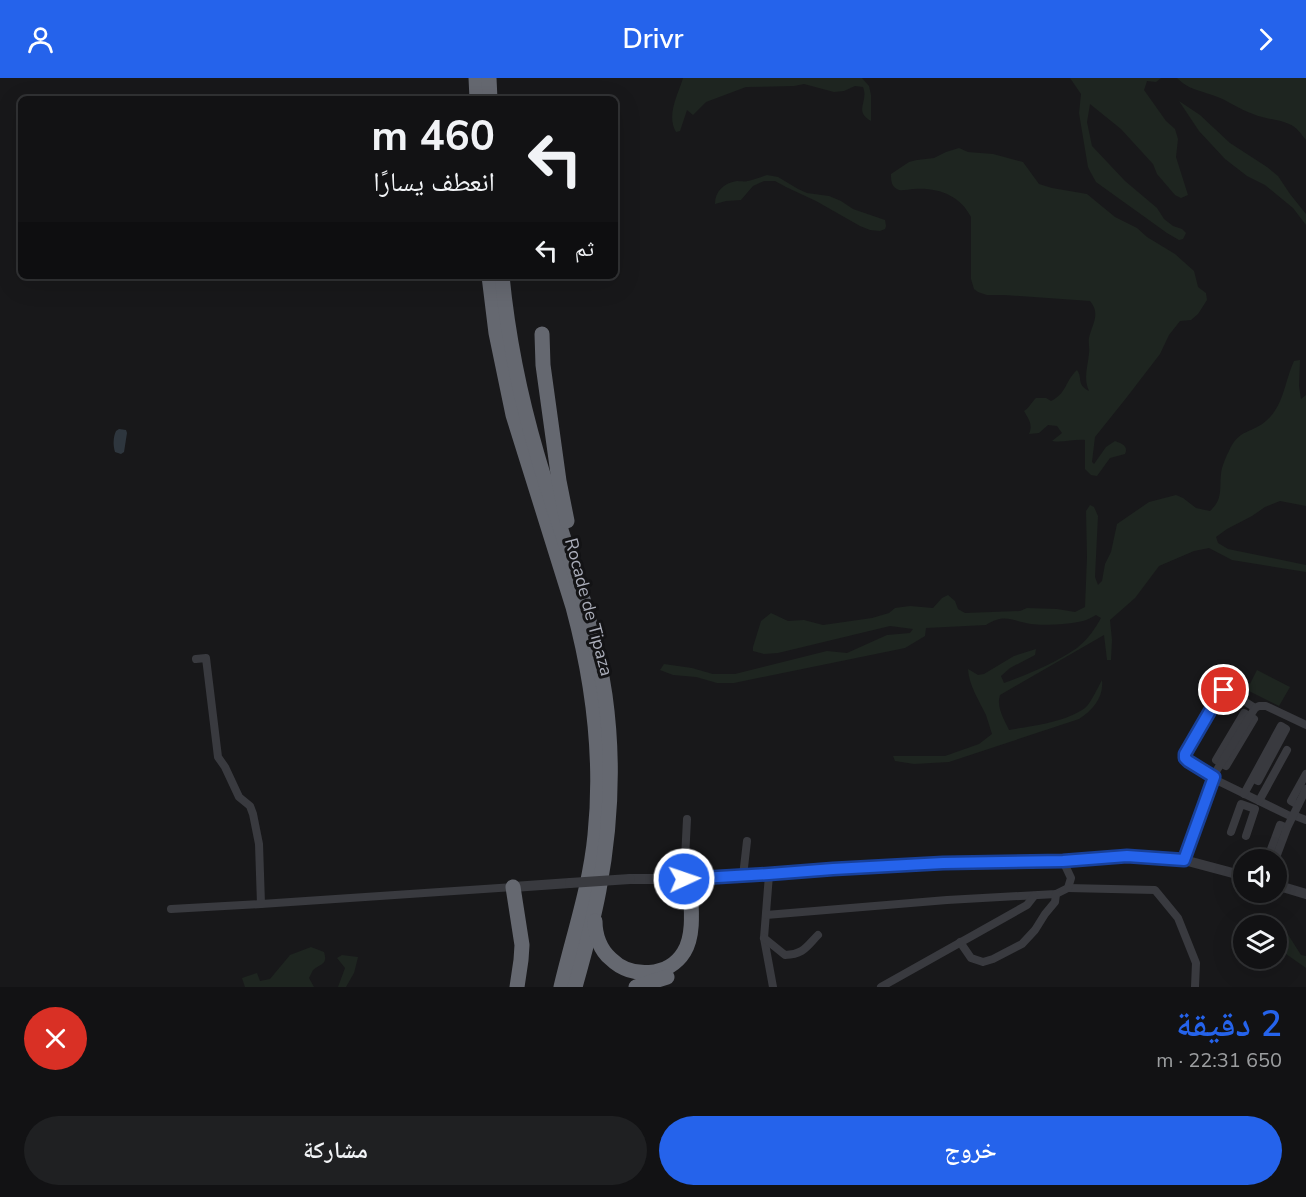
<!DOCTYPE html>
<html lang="ar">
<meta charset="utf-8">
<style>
:root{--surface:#121214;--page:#1f2022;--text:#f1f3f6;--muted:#9c9ea0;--line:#313234;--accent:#2563eb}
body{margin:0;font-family:"Nunito Sans","Noto Naskh Arabic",sans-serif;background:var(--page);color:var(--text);direction:rtl;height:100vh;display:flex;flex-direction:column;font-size:22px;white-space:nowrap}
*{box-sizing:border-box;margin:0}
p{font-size:20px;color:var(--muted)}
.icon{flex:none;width:33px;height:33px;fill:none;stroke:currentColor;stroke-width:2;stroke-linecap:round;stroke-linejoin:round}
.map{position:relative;height:909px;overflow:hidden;direction:ltr}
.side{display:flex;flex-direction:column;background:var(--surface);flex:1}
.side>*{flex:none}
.guide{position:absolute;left:18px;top:18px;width:600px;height:183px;border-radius:9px;box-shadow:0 6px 24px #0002,0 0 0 2px var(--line);direction:rtl;background:#121214;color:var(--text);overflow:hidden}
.controls{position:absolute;left:1233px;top:771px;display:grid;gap:12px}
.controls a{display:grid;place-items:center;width:54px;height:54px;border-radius:50%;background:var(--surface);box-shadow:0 6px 24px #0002,0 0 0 2px var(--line);font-size:30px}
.pin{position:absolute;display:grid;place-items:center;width:51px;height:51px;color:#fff;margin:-26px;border:3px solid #fff;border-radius:50%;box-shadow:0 2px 6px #0007}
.me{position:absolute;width:66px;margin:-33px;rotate:87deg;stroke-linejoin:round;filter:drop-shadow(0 0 4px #0008)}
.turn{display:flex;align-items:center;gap:21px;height:126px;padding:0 24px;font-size:27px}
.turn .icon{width:78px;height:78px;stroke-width:2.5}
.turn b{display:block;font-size:42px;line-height:51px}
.then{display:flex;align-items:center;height:57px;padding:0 24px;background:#0003;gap:12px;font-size:22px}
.round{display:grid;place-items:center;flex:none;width:63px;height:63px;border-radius:32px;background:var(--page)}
.head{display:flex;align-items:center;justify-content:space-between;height:102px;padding:0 24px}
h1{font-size:36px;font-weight:600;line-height:45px;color:var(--accent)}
.cta{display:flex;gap:12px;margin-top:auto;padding:12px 24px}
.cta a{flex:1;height:69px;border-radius:36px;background:var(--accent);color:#fff;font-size:24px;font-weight:600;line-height:69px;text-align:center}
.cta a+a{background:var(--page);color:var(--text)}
header{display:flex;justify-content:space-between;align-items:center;height:78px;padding:0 24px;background:var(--accent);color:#fff;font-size:27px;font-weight:600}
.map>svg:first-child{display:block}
.green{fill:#1e2520}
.water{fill:#2e363e}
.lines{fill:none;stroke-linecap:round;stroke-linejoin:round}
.minor{stroke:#393a3f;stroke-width:8}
.tertiary{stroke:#393a3f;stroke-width:10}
.motorway{stroke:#656870;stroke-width:15}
.tertiary-bridge{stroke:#393a3f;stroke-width:10}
.route-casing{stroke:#184099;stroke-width:15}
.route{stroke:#2563eb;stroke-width:10}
.labels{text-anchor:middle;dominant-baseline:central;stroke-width:6;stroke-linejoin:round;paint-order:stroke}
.street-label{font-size:18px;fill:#abaeba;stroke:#131315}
</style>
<header><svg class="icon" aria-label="forward" viewBox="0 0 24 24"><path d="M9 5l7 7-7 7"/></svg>Drivr<svg class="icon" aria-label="person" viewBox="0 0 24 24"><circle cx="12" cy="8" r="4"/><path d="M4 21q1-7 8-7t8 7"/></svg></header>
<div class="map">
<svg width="1306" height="909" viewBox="0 0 1306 909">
<rect width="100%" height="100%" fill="#18181a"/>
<g class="green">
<path d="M683,0H862L869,8L871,17V43C853,33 869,24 863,9L855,8L844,13L834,14L804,6L794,8L746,9L706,24L693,37L687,32L680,53L676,54C666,37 678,17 683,0Z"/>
<polygon points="1070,0 1161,0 1156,4 1147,3 1144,12 1166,43 1175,51 1178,61 1176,79 1188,117 1181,120 1175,117 1157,96 1153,86 1121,51 1090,26 1087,44 1092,68 1125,103 1157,130 1164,141 1173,148 1182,151 1186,155 1183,161 1179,162 1167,155 1096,104 1091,95 1088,89 1079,35 1081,16"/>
<path d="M1177,0H1306V62C1301,56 1297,49 1289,46C1278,41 1264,41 1253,36C1239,31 1227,22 1215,18C1199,12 1189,12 1177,0Z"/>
<polygon points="1179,23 1200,37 1230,65 1267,89 1278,98 1290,116 1306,136 1306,147 1293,130 1276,116 1265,107 1247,98 1225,81 1199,53"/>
<path d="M959,70L968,74L993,76L1023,84L1039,106L1052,110L1087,116L1115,139L1137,150L1147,159L1175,176L1194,193L1198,209L1206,215L1207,222L1198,236L1191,242L1180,243L1169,257L1160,276L1127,319L1095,359L1092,384L1094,386L1106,369L1115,363C1121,365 1129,368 1125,376L1110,380L1097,398L1091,397L1085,391V362C1074,361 1063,365 1052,363L1062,355L1057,348L1048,347L1039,355L1029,356C1033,346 1029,342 1024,333C1029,330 1031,325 1036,320H1046L1051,323C1067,315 1065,303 1077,292C1083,300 1076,306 1089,313C1083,300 1088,288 1089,275C1090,270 1088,265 1089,260C1092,246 1101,236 1090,223L1004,217H987L978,214L974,211L971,201V139C960,117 937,109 914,111C909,111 904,113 899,112C891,109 891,103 891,96L909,84L917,82L934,80L946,74Z"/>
<path d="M767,97L778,99L798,111L807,115L829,118L841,123L853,131L885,142L886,148L885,151L880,153L870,152L860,148L816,123L786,109L775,103H764L753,108L741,122L726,123L715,126C715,113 724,105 737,103C738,103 747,104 748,103C754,102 761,99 767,97Z"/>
<path d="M1300,282L1299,308L1301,321L1306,317V428L1280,423L1265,429L1252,438L1227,451L1216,459L1218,465L1228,471L1306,487V494L1232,482L1209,470L1194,473L1159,488L1135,520L1110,542L1112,562L1111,582H1107L1104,557L1000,617C996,629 1004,641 1009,652C1032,648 1066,644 1085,630C1091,625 1098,609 1102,602C1104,619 1093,632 1079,641L949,684L914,686L895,683L893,678H945L979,666L992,656C990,650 988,643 986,637C979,622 969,608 968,591L978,597L984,596L1014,578L1036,571L1035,577L1010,590L1001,598L1004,605C1027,597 1057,584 1077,570C1087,562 1095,551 1101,540L1096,537C1092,539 1087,542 1083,543C1071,546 1043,548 1031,546C1012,543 1005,535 986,547L926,550L925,558L905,570L734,605H717L696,599L673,597L660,592L664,586L692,590L713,596H735L827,573L847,575L887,557L910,555L913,551L890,548L778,575L764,576L753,573V569L761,543L771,535L788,543L804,542L823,547L872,540L889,535L895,530L910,528L933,530L942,520L948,517L955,523L958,531L965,535L1020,533L1027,530L1057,531L1075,534L1085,529L1087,479L1086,433L1090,427L1094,429L1098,438L1095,499L1098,507L1102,503L1105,486L1111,474L1117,446L1149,424L1176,417L1183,420L1196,430L1210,433C1225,420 1218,407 1222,390C1224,384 1226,378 1229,373C1239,350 1252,356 1267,342C1284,327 1285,302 1294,283Z"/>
<polygon points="1257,592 1290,609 1279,628 1247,612"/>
<polygon points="1279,854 1287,855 1301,877 1306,878 1306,890 1286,876"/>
<path d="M311,869L324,874C328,887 321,885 313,892C312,894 310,898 309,900L314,909H245L242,900L257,895L260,903L270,901L290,877Z"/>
<polygon points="342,877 358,879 354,895 346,909 338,909 345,890 337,880"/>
</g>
<path class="water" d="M119,351L126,352L127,355L124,374L121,376L115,374C113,368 113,359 116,353Z"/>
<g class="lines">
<g class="minor">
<polyline points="196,581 206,580 218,679 225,689 239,719 250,728 253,736 259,766 261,826"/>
<polygon points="1244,635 1254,641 1226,688 1216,682"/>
<polyline points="1213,699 1188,683 1185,680 1185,676 1221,614 1224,612 1227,612 1255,630"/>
<polyline points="1212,700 1292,739"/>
<polyline points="1244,716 1281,648 1286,651 1258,703 1253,700"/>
<polyline points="1259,723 1287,672"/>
<polyline points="1298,727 1291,723 1306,696"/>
<polyline points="1293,737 1306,742"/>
<polyline points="1231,754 1241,726 1255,731 1246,758"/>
<polyline points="1184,782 1212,700 1255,630 1259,628 1266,628 1306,647"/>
<polyline points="1267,782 1280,747 1287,750"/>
<polyline points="1275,782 1287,750 1306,711"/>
<polyline points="769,797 764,860 773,909"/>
<polyline points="743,798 747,763"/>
<polyline points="684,801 687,741"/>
<polyline points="1068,810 1155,812 1178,840 1196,885 1195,909"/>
<polyline points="171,831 261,826 513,809"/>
<polyline points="766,837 947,822 1056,816 1068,810 1071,800 1063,783"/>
<path d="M764,860L785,877C804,876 806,869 818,857"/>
<polyline points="960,864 971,880 983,884 993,881 1022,866 1035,852 1045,836 1055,824 1056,816"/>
<polyline points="881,909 1027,827 1034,818"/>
</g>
<g class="tertiary">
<polyline points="630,801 680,801 769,797 833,791 943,785 1063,783 1127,778 1184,782 1244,798"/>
<polyline points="1276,807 1306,816"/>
<polyline points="513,809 570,805"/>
</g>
<g class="motorway">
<polyline points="476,0 477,21"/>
<polyline points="489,0 490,21"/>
<path d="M489,198L496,255L513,337L573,529C593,603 603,680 595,757C590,809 573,858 561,909"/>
<path d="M502,198C508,259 520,318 537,376C560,456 593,534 605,617C614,681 611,748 599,812C593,844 584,877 575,909"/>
<polyline points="542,256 543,287 559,403 567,443"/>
<polyline points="513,809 522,867 521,882 517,909"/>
<path d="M595,843C595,857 600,872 611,881C631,901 669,899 684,874C696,855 690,822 690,800"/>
<polyline points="636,909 667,899"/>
</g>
<polyline class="tertiary-bridge" points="570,805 630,801"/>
</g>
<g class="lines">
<g class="route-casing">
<polyline id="route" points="684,801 769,796 833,791 943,785 1063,783 1127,778 1184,782 1214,699 1188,683 1185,680 1185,676 1221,614 1224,612"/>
</g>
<use href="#route" class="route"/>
</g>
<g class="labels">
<g class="street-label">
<text transform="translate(589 529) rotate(75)">Rocade de Tipaza</text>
</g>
</g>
</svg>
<div class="controls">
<a><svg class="icon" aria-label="sound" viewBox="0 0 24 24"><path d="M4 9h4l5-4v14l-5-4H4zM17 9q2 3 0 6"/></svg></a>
<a><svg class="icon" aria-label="layers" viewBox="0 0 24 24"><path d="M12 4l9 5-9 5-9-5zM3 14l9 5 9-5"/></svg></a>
</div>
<div class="pin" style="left:1224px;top:612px;background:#d93025"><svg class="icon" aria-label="arrive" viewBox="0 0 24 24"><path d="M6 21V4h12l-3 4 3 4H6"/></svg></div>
<svg class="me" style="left:684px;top:801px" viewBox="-20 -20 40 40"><circle r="17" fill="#2563eb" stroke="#fff" stroke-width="3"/><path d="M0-11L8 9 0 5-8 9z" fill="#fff"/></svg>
<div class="guide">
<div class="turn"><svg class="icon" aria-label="left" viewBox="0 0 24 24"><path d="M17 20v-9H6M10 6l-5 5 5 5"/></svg><div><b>460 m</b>انعطف يسارًا</div></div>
<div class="then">ثم<svg class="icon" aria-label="left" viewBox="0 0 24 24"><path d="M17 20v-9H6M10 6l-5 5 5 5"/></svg></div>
</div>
</div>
<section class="side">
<div class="head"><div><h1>2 دقيقة</h1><p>650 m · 22:31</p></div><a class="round" style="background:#d93025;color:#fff"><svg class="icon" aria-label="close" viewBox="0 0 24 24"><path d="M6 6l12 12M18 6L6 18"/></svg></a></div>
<div class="cta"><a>خروج</a><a>مشاركة</a></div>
</section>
